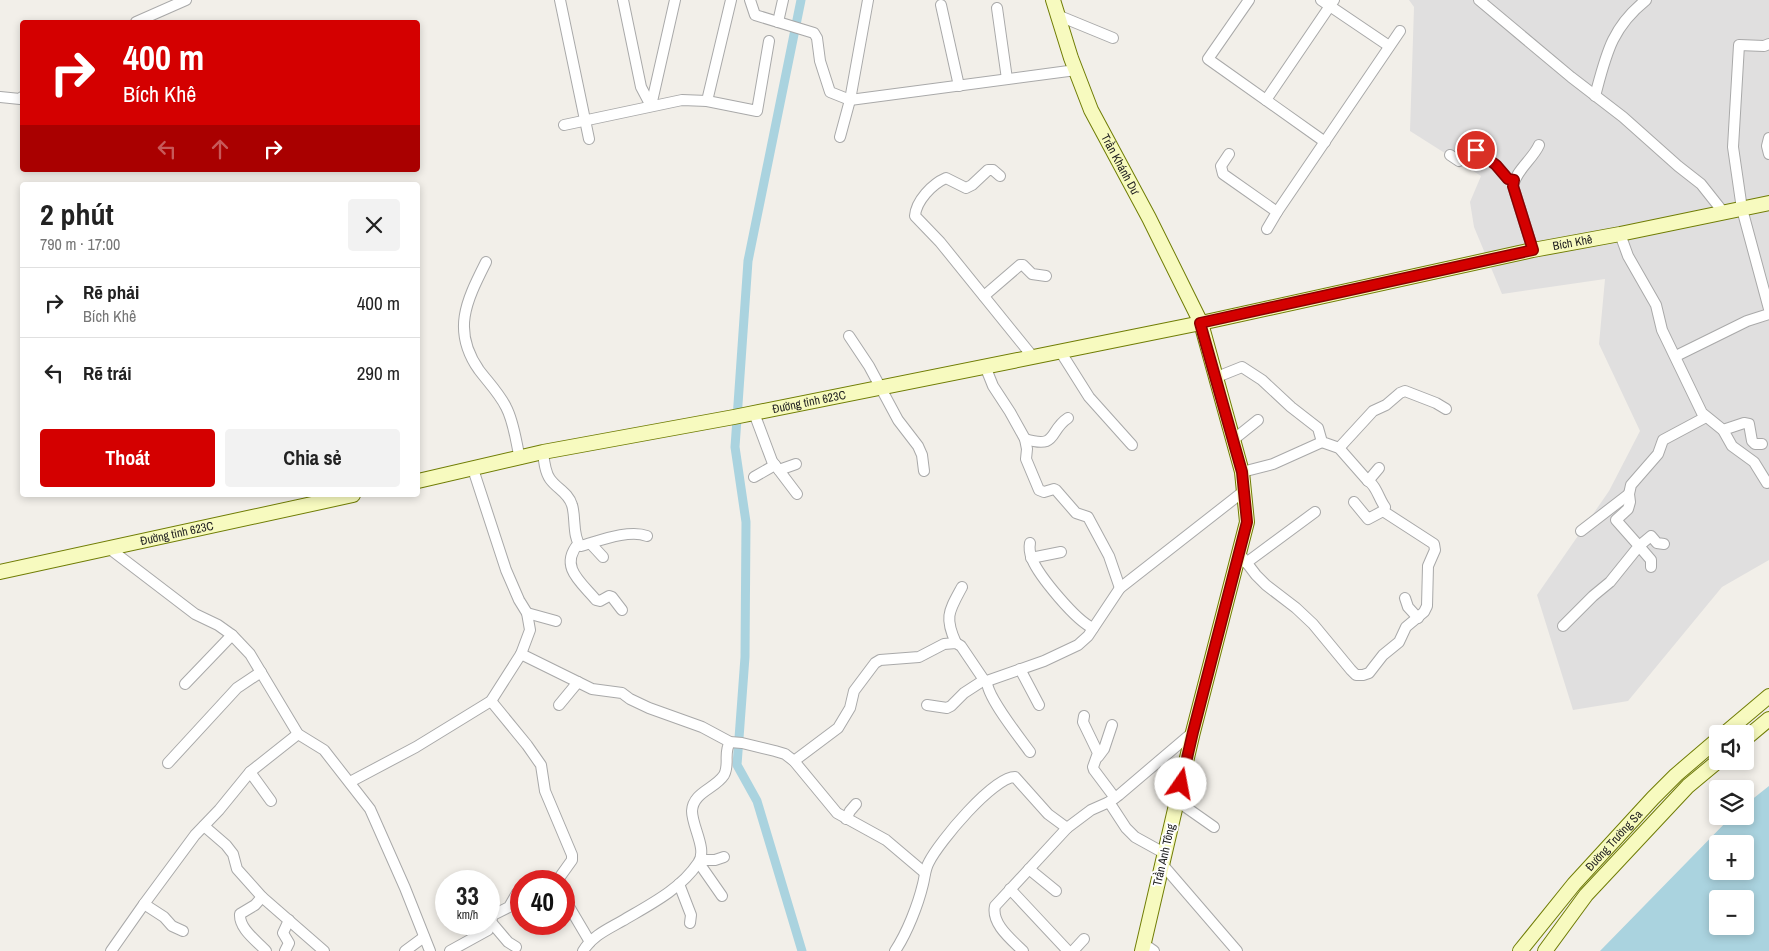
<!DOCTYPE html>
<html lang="vi">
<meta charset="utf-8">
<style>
:root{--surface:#fff;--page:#f2f2f2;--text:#222;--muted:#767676;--line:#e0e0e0;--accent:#d40000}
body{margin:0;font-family:"Archivo Narrow",sans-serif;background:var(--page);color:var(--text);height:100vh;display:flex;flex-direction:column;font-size:19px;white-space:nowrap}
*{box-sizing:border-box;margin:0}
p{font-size:16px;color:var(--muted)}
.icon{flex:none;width:28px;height:28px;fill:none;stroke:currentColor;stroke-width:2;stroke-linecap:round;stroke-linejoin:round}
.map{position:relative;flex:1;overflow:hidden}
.side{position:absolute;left:20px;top:182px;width:400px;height:315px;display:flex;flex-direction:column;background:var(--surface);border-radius:5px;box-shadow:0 2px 8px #0003}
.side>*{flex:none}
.top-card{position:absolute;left:20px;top:20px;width:400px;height:152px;border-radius:5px;box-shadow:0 2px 8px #0003;background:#d40000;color:#fff;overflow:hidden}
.fabs{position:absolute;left:1709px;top:725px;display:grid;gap:10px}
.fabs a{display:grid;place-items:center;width:45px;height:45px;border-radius:5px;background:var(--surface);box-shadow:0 2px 8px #0003;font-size:25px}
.speed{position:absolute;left:435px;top:870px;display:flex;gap:10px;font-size:25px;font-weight:700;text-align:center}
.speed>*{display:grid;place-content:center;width:65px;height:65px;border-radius:50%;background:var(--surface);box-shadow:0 2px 8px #0003;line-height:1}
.speed small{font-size:12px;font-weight:400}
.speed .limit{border:8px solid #d22;background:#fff;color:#111}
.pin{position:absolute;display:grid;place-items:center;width:42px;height:42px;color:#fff;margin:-21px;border:2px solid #fff;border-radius:50%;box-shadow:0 1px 5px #0007}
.me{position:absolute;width:55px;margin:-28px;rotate:12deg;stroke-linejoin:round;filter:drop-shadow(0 0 4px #0008)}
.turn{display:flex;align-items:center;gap:18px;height:105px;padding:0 20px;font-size:22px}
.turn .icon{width:65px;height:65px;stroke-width:2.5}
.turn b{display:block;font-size:35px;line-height:42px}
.lanes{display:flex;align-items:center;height:48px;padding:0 20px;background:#0003;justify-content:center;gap:25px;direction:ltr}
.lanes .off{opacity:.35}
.round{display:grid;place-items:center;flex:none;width:52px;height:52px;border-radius:5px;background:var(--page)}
.overview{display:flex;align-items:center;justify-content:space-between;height:85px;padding:0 20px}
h1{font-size:30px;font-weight:700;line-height:38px}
.action{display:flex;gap:10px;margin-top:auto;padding:10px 20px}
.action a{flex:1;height:58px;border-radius:5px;background:var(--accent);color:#fff;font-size:20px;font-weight:700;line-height:58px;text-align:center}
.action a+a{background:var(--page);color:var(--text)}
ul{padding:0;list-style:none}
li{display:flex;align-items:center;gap:15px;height:70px;padding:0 20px;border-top:1px solid var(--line)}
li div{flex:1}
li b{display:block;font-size:19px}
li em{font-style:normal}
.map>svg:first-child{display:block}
.residential{fill:#e0dfdf}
.water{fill:#aad3df;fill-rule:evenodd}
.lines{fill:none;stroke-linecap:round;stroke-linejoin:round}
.canal{stroke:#aad3df;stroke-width:9}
.street-casing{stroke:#a9a9a9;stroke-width:12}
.secondary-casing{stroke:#707d05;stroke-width:16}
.street{stroke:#fff;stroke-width:10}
.secondary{stroke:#f7fabf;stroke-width:14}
.route-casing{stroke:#8a0000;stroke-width:12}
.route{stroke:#d40000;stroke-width:9}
.labels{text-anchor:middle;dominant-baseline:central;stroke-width:4;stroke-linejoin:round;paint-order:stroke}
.street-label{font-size:12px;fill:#222;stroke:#fff}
</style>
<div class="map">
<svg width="1769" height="951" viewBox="0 0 1769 951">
<rect width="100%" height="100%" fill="#f2efe9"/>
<polygon class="residential" points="1409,0 1769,0 1769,560 1722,587 1628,701 1573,710 1537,595 1609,491 1640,431 1599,344 1605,279 1502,294 1474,227 1470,202 1481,176 1410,131 1414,7"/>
<path class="water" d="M1769,786V951H1600L1732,816H1745V805ZM1718,844H1745V871H1718ZM1718,899H1745V926H1718Z"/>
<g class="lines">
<polyline class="canal" points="801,0 748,261 735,447 746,522 745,657 737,765 757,801 802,951"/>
<g class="street-casing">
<g id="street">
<polyline points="560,0 589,139"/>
<polyline points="623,0 641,87 651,106"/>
<polyline points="750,0 755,15 814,33 817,38 820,61 830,92 850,100 1076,70"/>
<polyline points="1249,0 1208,59 1325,142"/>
<polyline points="1321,0 1389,46"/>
<polyline points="1479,0 1571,77 1623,117 1678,166 1701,184 1724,213"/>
<polyline points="941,5 959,86"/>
<polyline points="997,8 1007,79"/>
<polyline points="1057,15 1113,38"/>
<polyline points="136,22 186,0"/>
<polyline points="778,22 783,0"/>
<polyline points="1769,44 1764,46 1739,45 1733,147 1742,209 1769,309"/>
<path d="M1595,96C1606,55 1611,28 1646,0"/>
<polyline points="0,97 20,99 22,97"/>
<polyline points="1266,100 1334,0"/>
<polyline points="707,101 731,0"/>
<polyline points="651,106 675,0"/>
<polyline points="564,125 682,100 707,101 757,111 769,41"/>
<polyline points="840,137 850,100 868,0"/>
<polyline points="1769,138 1767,146 1769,154"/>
<polyline points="1229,154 1221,166 1223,174 1277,212"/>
<polyline points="1450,155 1459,161 1472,151 1476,150 1496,165 1508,179 1514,180"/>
<path d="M1000,176L993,170H988L972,185L966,188L946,178C932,184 916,201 915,216L940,242L1033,357"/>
<polyline points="1267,229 1277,212 1400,31"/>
<polyline points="1620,234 1628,256 1656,305 1662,330 1702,413 1723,430 1732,446 1754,462 1767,483"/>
<path d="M1533,250L1513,186C1516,170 1533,159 1539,145"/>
<path d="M486,262C467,300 451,330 479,370C488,382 499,393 506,407C514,422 516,442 520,459"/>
<polyline points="984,296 1020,265 1023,265 1032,274 1046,276"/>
<polyline points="849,336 869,366 898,420 918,446 922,455 924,471"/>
<polyline points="1060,351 1089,397 1132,445"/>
<polyline points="1676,356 1747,321 1769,314"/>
<polyline points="985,366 993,386 1010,412 1025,439 1027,449 1026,459 1039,490 1044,492 1054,489 1056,490 1076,513 1088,517 1109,556 1120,588"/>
<path d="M1217,377L1242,367L1262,380L1291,407L1318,428L1322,442L1339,448L1368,481C1376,485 1379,499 1385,507L1383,511L1368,519L1354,502"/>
<polyline points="754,413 772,461 797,494"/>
<polyline points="1723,430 1744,423 1749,424 1752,441 1755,444 1762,444"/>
<path d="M1025,439C1059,449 1048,431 1068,418"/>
<polyline points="1233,440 1258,420"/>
<polyline points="1339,448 1373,411 1386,405 1400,393 1405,391 1436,403 1446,409"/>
<path d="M543,452C544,461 545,472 550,479C557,489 568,492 572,505C576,517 572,538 581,546C599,541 629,529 647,536"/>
<polyline points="779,470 796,464"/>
<polyline points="1242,472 1273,464 1322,442"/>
<polyline points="754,477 775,465"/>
<polyline points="1368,481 1379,468"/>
<polyline points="1581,531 1629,494"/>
<path d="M1030,543C1029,548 1030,554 1032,559C1039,576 1076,621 1093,628"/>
<path d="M578,544C559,567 581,582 596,600L600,601L609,596L612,597L622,610"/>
<polyline points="591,544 603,557"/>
<polyline points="110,549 195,614 218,625 232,635 250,654 298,734 324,750 370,809 405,888 430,951"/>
<polyline points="1240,554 1256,575 1266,585 1296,608 1313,624 1351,670 1356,675 1363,675 1369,673 1383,655 1399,642 1406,627 1424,612 1427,606 1428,566 1435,550 1434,544 1383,511"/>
<polyline points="1031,558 1061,552"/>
<polyline points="1246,563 1315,512"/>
<polyline points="1651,567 1651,560 1639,546 1651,536 1657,543 1664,544"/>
<polyline points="1405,598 1408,607 1418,618"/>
<polyline points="527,613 556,621"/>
<polyline points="1563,626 1593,596 1610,582 1639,546 1616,520 1628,509 1630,502 1629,494 1631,485 1658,454 1663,440 1706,417"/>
<path d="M956,643C944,617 949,611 962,587"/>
<polyline points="521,654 592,689 622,693 630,699 649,708 702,727 730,742 742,743 775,751 785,754 794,761 837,813 886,840 925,873"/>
<polyline points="1020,669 1039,705"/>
<path d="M987,681C986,696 1020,738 1030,752"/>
<polyline points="185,684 232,635"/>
<polyline points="491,701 527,745 541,765 545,791 572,855 572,860 557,881"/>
<polyline points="559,705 578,682"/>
<polyline points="927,705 947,708 951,706 964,693 984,680"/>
<polyline points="1084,716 1083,722 1098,753 1093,767 1094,770 1115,798"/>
<polyline points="1098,757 1104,749 1112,725"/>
<polyline points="794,761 838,728 850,708 854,691 875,663 880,660 919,657 944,644 956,643 961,646 984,680 987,681 1044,661 1078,645 1088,636 1120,588 1244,491"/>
<polyline points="168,763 237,688 261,672"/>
<polyline points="250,772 271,801"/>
<polyline points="350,782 416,747 491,701 521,654 530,630 527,613 519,600 506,570 473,469"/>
<polyline points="1177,801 1214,827"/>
<polyline points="1109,802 1126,828 1135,837 1164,853"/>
<polyline points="846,819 850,811 856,804"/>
<polyline points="204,826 226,845 233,854 237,869 262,897 324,951"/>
<polyline points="700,860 715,860 724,857"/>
<polyline points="699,863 722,896"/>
<polyline points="1162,864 1237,951"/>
<polyline points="1029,869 1056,891"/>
<polyline points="541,881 550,881"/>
<polyline points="679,884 691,915 690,923"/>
<polyline points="1010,889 1068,951"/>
<path d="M262,897L255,905L240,914C239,929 257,941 266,951"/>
<polyline points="564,898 590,942"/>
<polyline points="144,904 164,917 172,926 183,931"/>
<polyline points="491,922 508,942 516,947"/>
<polyline points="1144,944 1154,951"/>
<polyline points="111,951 144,904 195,835 219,810 250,772 298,734"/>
<polyline points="285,951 289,943 283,933 289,920"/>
<polyline points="405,951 424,937"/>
<polyline points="450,951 488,930 493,915 509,907 517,893 521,891"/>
<path d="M583,951C592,936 608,929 622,921C649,905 680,890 698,863C708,850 692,827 692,811C693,792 715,789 724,775C730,764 723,753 730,742"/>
<path d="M895,951C907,933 918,905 923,884C925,876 925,869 929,862C939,842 993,777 1015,777L1048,814L1067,828L1091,810L1109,802L1119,795L1193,732"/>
<path d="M1023,951C1012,940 991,924 995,906L1067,828"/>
<polyline points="1073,951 1084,939"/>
</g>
</g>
<g class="secondary-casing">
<g id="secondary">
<path id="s1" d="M1053,0L1071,58L1091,110L1149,218L1201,323L1242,472L1247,522L1193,732L1142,951"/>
<path id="s2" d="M418,481L543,452L734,417L1033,357L1201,323L1533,250L1620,234L1769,203"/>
<path id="s3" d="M0,572L353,495"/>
<polyline points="1724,734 1769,696"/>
<polyline points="1745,739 1769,719"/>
<path id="s4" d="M1520,951L1574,884L1653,798L1676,775L1718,739"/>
<polyline points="1545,951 1586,895 1688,786 1718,761"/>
</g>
</g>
<use href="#street" class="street"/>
<use href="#secondary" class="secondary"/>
</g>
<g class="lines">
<g class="route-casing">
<polyline id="route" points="1181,784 1193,732 1247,522 1242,472 1200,323 1533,250 1513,186 1514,180 1508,179 1496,165 1476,150"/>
</g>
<use href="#route" class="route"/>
</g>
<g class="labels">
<g class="street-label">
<text stroke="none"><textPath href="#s1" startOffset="178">Trần Khánh Dư</textPath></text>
<text stroke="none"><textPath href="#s2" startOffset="1179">Bích Khê</textPath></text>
<text stroke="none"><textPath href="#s2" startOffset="399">Đường tỉnh 623C</textPath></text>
<text stroke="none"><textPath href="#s3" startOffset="181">Đường tỉnh 623C</textPath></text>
<text stroke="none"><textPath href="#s4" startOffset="145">Đường Trường Sa</textPath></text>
<text transform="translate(1164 855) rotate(-77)">Trần Anh Tông</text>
</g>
</g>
</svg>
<div class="fabs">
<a><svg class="icon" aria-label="sound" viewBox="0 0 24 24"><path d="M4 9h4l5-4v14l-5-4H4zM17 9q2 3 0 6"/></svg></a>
<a><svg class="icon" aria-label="layers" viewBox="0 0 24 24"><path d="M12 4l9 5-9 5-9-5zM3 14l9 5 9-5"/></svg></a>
<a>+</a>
<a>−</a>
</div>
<div class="speed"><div>33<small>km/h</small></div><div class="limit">40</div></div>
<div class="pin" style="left:1476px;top:150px;background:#d93025"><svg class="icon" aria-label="arrive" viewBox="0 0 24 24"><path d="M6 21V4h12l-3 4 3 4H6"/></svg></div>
<svg class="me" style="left:1181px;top:784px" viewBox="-20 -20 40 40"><circle r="19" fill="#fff"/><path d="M0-13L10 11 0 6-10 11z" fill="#d40000"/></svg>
<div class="top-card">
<div class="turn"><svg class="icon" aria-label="right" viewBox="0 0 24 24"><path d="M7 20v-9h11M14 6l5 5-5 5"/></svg><div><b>400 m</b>Bích Khê</div></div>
<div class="lanes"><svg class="icon off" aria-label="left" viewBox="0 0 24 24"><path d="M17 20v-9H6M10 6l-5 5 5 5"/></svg><svg class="icon off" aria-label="ahead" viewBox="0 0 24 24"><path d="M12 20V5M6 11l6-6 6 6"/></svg><svg class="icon" aria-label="right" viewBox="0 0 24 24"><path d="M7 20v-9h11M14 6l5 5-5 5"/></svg></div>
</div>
<section class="side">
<div class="overview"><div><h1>2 phút</h1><p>790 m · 17:00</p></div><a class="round"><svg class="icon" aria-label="close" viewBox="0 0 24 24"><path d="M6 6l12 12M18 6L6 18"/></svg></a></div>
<ul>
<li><svg class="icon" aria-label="right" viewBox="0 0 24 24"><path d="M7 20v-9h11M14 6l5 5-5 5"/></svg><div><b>Rẽ phải</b><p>Bích Khê</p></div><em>400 m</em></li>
<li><svg class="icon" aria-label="left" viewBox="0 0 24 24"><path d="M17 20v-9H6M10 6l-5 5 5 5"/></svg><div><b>Rẽ trái</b></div><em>290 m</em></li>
</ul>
<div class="action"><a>Thoát</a><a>Chia sẻ</a></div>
</section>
</div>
